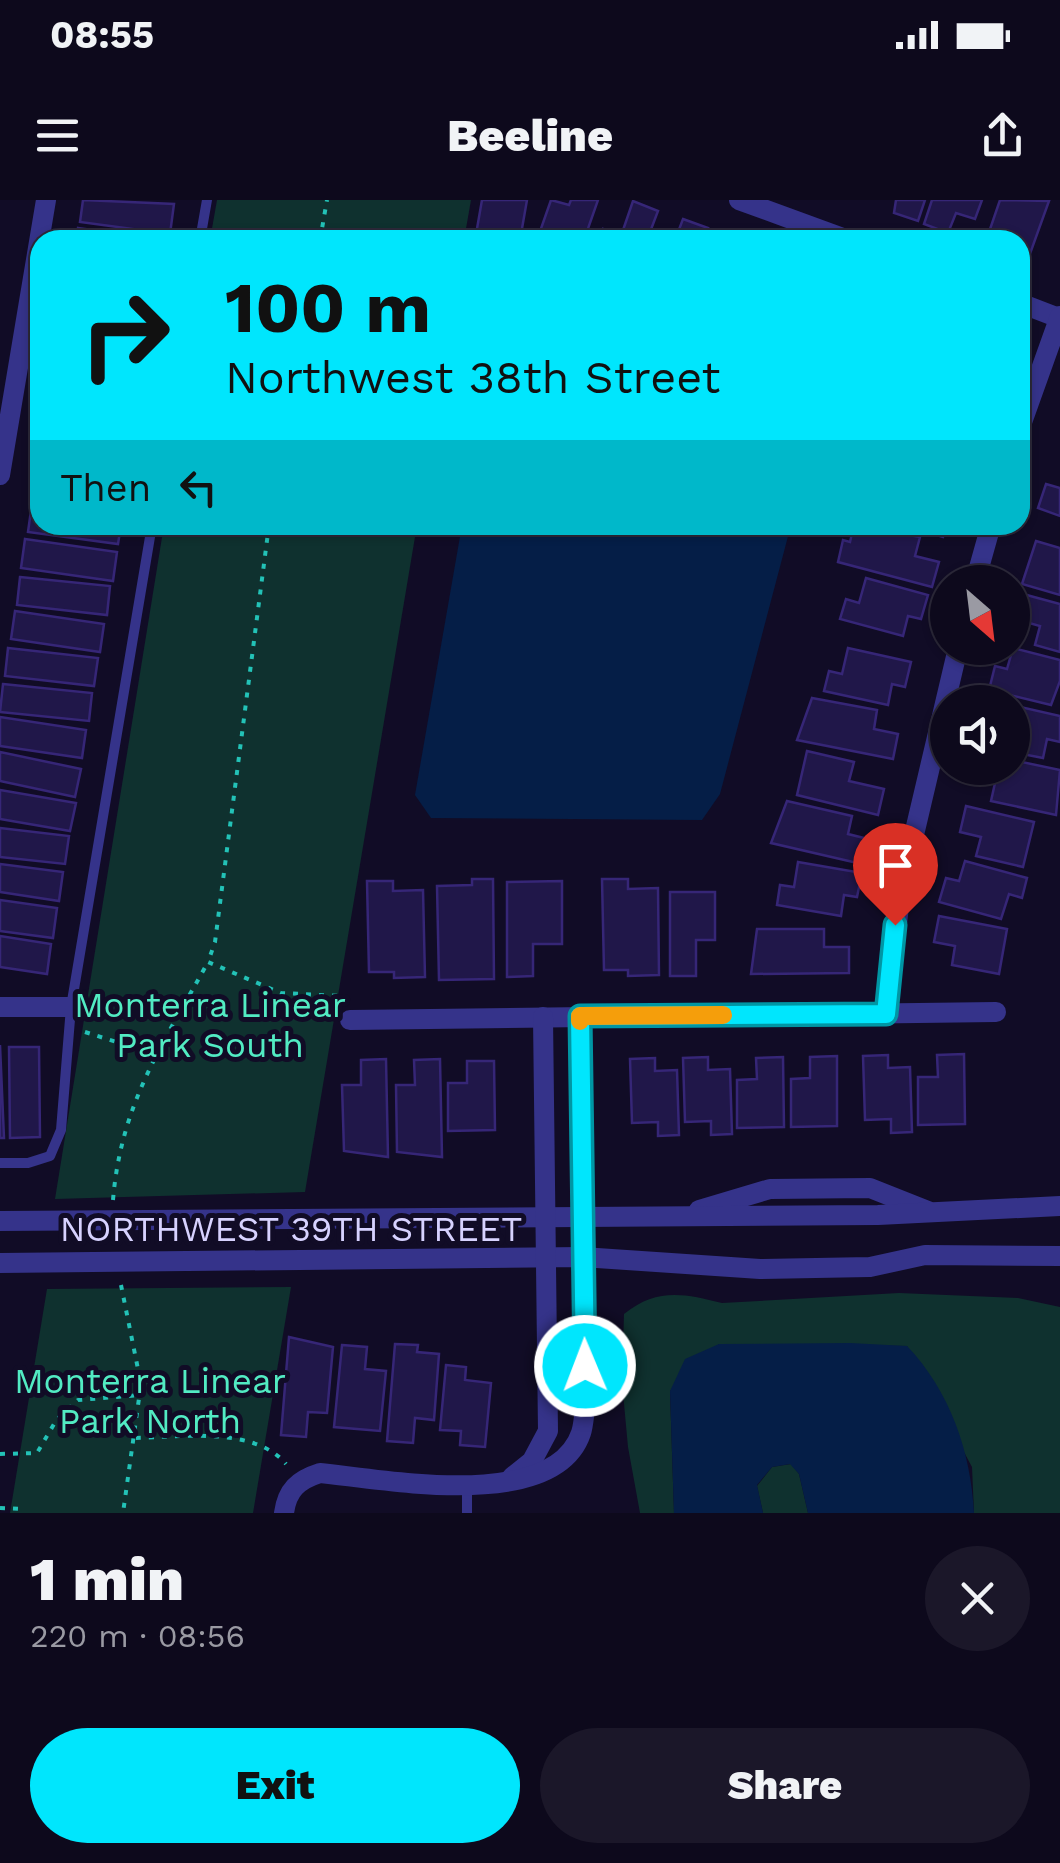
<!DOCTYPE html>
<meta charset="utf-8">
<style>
:root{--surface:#0d091c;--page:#1b1729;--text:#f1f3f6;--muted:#9a9aa3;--line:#2d2a3b;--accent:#00e6fd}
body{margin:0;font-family:"Work Sans",sans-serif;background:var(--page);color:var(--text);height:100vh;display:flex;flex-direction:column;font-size:38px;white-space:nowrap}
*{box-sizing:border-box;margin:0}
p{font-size:32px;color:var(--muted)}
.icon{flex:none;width:55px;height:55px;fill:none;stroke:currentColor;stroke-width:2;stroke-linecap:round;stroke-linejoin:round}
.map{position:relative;height:1313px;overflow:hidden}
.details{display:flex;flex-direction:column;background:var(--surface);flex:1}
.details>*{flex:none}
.top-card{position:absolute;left:30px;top:30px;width:1000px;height:305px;border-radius:30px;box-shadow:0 2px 8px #0004,0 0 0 2px var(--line);background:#00e6fd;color:#111;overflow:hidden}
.needle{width:65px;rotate:152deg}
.buttons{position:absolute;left:930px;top:365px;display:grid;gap:20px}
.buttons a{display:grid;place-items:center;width:100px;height:100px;border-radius:50%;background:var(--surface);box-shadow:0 2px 8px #0004,0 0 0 2px var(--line);font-size:50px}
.pin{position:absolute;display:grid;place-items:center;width:85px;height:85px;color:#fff;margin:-102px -42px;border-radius:50% 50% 50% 0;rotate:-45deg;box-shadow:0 0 10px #0007}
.pin .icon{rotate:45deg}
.me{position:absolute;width:110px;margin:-55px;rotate:359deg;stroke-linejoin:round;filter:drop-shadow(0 0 8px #0008)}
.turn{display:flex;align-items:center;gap:35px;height:210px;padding:0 30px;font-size:45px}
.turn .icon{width:130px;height:130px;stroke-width:2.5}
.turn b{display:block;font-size:70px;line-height:85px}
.then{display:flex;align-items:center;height:95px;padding:0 30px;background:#0003;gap:20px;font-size:38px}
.round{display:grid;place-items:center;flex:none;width:105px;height:105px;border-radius:52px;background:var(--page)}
.summary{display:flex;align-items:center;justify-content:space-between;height:170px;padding:0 30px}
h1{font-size:60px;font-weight:800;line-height:75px}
.primary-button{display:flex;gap:20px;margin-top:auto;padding:20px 30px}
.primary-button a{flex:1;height:115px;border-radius:60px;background:var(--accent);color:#111;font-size:40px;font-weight:800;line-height:115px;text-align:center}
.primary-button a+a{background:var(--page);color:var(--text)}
.status{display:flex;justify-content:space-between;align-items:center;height:70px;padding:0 50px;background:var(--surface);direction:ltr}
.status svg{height:28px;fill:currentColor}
header{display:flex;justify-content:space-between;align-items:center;height:130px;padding:0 30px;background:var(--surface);font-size:45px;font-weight:800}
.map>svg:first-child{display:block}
.green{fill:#0f312f}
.water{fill:#051e47}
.building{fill:#201749;stroke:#362677;stroke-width:2.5}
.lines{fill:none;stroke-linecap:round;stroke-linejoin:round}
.path{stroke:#23c2b7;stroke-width:4;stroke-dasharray:5 8;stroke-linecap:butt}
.lane{stroke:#35338a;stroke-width:10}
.street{stroke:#35338a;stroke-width:20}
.route-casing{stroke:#0096a4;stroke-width:25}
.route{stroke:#00e6fd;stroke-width:18}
.slow{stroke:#f59e0b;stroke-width:18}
.labels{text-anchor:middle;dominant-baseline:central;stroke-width:10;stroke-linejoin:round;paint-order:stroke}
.park-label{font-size:35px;fill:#52ebc3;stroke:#110c26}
.street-label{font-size:35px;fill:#d7d2ff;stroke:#110c26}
</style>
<div class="status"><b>08:55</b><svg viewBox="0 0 49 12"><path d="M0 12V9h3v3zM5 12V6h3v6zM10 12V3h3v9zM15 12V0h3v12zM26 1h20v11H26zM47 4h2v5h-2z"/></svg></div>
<header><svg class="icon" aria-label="menu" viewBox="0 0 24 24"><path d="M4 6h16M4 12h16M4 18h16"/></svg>Beeline<svg class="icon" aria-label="share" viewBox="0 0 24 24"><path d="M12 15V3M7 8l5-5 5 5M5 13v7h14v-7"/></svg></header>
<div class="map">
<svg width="1060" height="1313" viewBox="0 0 1060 1313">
<rect width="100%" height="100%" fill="#110c26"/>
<g class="green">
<polygon points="217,0 471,0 464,40 210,40"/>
<polygon points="164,325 417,325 305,992 55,999"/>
<polygon points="291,1087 253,1313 10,1313 47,1089"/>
<path d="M899,1093L1018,1098L1060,1107V1313H974L972,1267L907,1146L719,1144L670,1191L674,1313H640L628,1247L622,1182L624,1114C656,1088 683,1093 722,1103Z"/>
<polygon points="791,1264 799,1274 808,1313 763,1313 757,1286 772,1267"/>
</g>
<g class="water">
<polygon points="462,325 791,325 720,594 702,620 431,618 415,595"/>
<path d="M850,1143L907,1146C950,1191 971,1252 974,1313H808L799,1274L790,1264L772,1267L757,1285L763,1313H674L670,1191L685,1159L719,1144Z"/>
</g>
<g class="building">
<polygon points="83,0 174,4 170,34 80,22"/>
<polygon points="482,0 527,0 520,40 475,40"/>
<polygon points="551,0 569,5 571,0 598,0 584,40 537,40"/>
<polygon points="896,0 925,0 918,21 894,13"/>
<polygon points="932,0 982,0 975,19 956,13 948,33 924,24"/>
<polygon points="1000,0 1049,1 1027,62 1020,59 1020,40 988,35"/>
<polygon points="633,1 658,11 647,40 599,40 603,29 621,36"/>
<polygon points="683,19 708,28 703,40 675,40"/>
<polygon points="78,28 164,40 76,40"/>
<polygon points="1046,284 1060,288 1060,316 1038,308"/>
<polygon points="32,303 40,304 40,325 121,325 118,344 28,332"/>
<polygon points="854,325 920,337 915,356 939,362 932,387 838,362 843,340 850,342"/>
<polygon points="903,325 947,325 943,337"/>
<polygon points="25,339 117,352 113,381 21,368"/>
<polygon points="1036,341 1060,348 1060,395 1022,384"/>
<polygon points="20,377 110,386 107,415 17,405"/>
<polygon points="866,378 928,395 921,419 908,416 903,436 840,419 846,399 859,403"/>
<polygon points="1012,391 1060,404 1060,452 1035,445 1040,426 1012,418"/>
<polygon points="15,411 104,424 100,452 11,439"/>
<polygon points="8,448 98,458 94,486 5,476"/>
<polygon points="848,448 911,462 905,487 892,484 888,505 824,491 829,471 842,474"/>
<polygon points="1013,448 1060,460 1060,481 1051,505 989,490 995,466 1007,469"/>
<polygon points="3,484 92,493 89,521 0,512"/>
<polygon points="812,498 877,510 874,529 898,534 893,559 797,540"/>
<polygon points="1012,505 1060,516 1060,542 1047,539 1043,558 1012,552"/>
<polygon points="0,517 86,530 82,558 0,546"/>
<polygon points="807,551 854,562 849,581 884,589 878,615 797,595"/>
<polygon points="0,552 81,569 75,597 0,581"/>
<polygon points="1012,560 1060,570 1056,615 991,601 995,583 971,578 973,568 1012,568"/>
<polygon points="0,590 76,603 70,631 0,619"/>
<polygon points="787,601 852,616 848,634 872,640 866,665 771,643"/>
<polygon points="966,606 1034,622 1023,667 976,656 981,637 960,632"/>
<polygon points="0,628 69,636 65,664 0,657"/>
<polygon points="965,661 1027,678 1022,698 1009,694 1001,719 939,702 946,678 959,681"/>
<polygon points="798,662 862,673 857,697 844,695 841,716 777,705 780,685 794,687"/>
<polygon points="0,664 63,672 59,701 0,692"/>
<polygon points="472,679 493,679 494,779 439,780 437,686 472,685"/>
<polygon points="602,679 628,679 628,689 658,688 659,775 628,776 628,770 604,770"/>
<polygon points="367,681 393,681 393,691 423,690 425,777 394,778 394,772 369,772"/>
<polygon points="562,681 562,744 533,744 533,776 507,777 507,682"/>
<polygon points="670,692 715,692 715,740 696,740 696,776 670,776"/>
<polygon points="0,700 57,708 53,738 0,731"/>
<polygon points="939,716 1007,729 999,774 952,765 955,746 934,742"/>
<polygon points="757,729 824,729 824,747 849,747 849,773 751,774"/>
<polygon points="0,736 51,744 47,774 0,767"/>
<polygon points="0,845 4,938 0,938"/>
<polygon points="9,847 39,847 40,937 10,938"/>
<polygon points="964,854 965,924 918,925 918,877 938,877 937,855"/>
<polygon points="888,855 888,868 910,867 912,932 891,933 891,919 865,920 863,856"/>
<polygon points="837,856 837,926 791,927 791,879 810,878 810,857"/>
<polygon points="708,857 708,870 730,869 732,934 711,935 711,921 685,922 683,858"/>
<polygon points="783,857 784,927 737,928 737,880 757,879 756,858"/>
<polygon points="655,858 655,871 677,870 679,935 658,936 658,922 632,923 630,859"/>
<polygon points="386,859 388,957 344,951 342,885 361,885 361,860"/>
<polygon points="440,859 442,957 397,952 396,885 415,885 414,860"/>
<polygon points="467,861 494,861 495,930 448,931 448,883 467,883"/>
<polygon points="289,1137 333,1147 327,1213 308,1212 306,1237 281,1235"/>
<polygon points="395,1144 418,1145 417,1152 439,1154 434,1220 415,1218 413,1243 387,1241"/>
<polygon points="342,1145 367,1147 365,1169 386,1171 380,1231 334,1227"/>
<polygon points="446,1165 466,1167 465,1180 491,1183 485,1247 460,1245 461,1231 440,1230"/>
</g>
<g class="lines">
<g class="path">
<polyline points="320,40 327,0"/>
<polyline points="269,325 215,742 208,762 281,793 341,796"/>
<polyline points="85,832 157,855"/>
<path d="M113,1000C121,903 163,844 208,762"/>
<polyline points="121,1085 141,1184 123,1313"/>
<path d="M136,1238C181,1237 254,1226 286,1264"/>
<polyline points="0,1254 37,1253 57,1219 78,1200 141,1195"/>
<polyline points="0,1308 24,1309"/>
</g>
<g class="lane">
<polyline points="200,40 207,0"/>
<polyline points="0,963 28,963 50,956 61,930 71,807 152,325"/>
<polyline points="467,1313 467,1287"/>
</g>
<g class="street">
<polyline points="739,0 848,40"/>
<polyline points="1020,103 1059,118"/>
<polyline points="1020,228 1060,116"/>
<polyline points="0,275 46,0"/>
<polyline points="975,382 991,325"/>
<polyline points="0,807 71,807"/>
<polyline points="886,814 901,690 958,448"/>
<polyline points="350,820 996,812"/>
<polyline points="699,1010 770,989 870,988 928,1011"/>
<polyline points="0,1021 878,1015 1060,1006"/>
<polyline points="0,1063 582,1057 760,1069 870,1067 925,1055 1060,1056"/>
<polyline points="512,1277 532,1261 548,1231 543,817"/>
<path d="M284,1313C287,1290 298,1280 320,1273C382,1279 554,1313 581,1233C584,1224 584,1212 586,1202L580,816"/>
</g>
</g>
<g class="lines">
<g class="route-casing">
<polyline id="route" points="585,1166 580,816 886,814 895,725"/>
</g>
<use href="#route" class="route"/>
<polyline class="slow" points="580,821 580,816 723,815"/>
</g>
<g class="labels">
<g class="park-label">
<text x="210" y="805">Monterra Linear<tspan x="210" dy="40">Park South</tspan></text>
<text x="150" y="1181">Monterra Linear<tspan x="150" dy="40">Park North</tspan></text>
</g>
<g class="street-label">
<text x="291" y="1029">NORTHWEST 39TH STREET</text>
</g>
</g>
</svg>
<div class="buttons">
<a><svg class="needle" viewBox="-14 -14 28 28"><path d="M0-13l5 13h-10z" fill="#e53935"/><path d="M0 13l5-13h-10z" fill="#9a9aa3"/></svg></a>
<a><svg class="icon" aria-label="sound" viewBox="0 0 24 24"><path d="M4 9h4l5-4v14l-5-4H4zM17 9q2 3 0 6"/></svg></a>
</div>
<div class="pin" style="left:895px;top:725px;background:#d93025"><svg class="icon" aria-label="arrive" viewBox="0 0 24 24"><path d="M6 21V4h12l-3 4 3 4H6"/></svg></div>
<svg class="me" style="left:585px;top:1166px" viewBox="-20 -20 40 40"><circle r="17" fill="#00e6fd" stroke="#fff" stroke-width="3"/><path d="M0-11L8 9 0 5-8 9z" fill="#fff"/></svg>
<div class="top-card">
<div class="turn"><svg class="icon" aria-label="right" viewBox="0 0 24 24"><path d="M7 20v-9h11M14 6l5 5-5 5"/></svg><div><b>100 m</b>Northwest 38th Street</div></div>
<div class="then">Then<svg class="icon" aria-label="left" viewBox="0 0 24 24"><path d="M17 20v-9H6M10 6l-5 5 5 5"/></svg></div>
</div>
</div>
<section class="details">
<div class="summary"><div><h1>1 min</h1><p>220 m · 08:56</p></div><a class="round"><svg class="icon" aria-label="close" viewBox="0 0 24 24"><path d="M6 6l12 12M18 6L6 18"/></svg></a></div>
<div class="primary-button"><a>Exit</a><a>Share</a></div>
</section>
